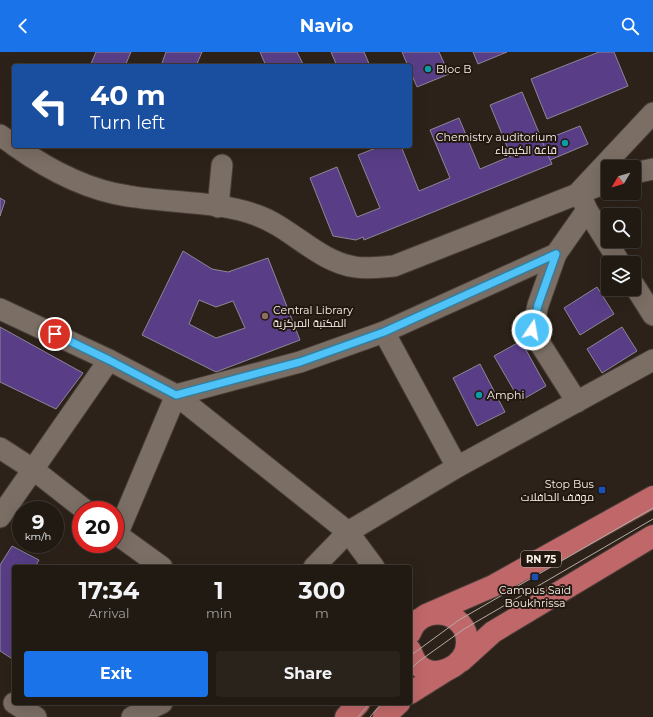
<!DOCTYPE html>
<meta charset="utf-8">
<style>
:root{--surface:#211a13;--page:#29231c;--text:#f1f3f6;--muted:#a2a1a0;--line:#3e3833;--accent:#1a73e8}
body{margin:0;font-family:Montserrat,Cairo,sans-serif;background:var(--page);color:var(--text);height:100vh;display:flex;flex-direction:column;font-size:15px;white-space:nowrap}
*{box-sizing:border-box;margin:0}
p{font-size:13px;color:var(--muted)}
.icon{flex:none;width:22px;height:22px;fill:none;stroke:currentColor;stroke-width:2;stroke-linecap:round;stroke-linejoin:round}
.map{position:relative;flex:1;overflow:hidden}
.panel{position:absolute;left:12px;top:513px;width:400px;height:140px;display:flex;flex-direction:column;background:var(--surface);border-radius:4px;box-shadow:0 4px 16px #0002,0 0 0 1px var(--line)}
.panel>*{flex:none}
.top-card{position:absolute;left:12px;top:12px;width:400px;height:84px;border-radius:4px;box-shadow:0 4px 16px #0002,0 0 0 1px var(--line);background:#1a4fa0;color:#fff;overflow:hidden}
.needle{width:26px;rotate:232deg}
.tools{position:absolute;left:601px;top:108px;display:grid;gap:8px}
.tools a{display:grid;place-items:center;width:40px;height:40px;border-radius:4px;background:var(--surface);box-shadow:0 4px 16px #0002,0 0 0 1px var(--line);font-size:20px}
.speed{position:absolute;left:12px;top:449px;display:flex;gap:8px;font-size:20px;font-weight:700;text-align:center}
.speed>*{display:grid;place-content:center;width:52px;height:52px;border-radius:50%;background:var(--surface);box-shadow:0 4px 16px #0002,0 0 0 1px var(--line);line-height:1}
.speed small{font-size:10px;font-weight:400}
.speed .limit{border:6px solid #d22;background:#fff;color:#111}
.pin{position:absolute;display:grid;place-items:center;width:34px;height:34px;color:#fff;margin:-17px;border:2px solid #fff;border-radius:50%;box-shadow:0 1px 4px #0007}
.me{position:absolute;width:44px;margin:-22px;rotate:12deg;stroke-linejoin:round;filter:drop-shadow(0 0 3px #0008)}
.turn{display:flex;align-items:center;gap:14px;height:84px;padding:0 12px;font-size:18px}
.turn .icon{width:52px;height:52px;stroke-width:2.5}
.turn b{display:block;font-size:28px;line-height:34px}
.eta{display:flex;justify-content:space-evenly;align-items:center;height:68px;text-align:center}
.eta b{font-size:24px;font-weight:700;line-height:28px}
.action{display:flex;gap:8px;margin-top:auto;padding:8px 12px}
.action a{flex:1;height:46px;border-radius:4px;background:var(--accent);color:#fff;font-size:16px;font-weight:700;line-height:46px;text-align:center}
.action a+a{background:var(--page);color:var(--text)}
header{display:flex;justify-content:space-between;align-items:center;height:52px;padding:0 12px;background:var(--accent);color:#fff;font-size:18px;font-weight:700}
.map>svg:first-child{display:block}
.building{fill:#593e87;stroke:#8c8796;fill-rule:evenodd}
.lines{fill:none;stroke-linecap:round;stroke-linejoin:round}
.minor-casing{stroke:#473d37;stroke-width:23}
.major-casing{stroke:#473d37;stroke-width:24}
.minor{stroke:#7b6e64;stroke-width:21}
.major{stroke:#c06769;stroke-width:22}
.tram{stroke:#b5aca5;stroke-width:1}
.route-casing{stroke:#337fa1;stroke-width:10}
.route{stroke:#4fc3f7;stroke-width:7}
.culture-dot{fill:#0f9aa8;stroke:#231810;stroke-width:1.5}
.education-dot{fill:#8d6e63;stroke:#231810;stroke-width:1.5}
.transit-dot{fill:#1a4fb4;stroke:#231810;stroke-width:1.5}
.labels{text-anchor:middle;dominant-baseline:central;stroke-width:4;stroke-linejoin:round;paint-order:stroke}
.shield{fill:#231810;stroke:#b8afa9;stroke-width:1}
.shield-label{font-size:10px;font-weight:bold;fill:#f8f0ea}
.poi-label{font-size:11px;fill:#f8f0ea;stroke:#231810;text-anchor:start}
</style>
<header><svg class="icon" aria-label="back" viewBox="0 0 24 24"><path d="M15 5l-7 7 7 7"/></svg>Navio<svg class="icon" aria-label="search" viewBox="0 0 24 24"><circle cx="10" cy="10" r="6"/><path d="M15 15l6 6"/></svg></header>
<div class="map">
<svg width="653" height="665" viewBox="0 0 653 665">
<rect width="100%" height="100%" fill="#2c2219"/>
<g class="building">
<polygon points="96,0 131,0 125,14 90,14"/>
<polygon points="166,0 202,0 196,14 161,14"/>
<polygon points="260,0 297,0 304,14 266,14"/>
<polygon points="331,0 364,0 370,14 337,14"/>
<polygon points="402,0 439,0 449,22 417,35 410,19 410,14 408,14"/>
<polygon points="473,0 507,0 478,12"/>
<polygon points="599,0 614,0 628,34 547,67 531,27"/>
<polygon points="522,40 552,112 364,188 363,185 356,188 333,184 310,126 337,115 357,165 380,156 358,103 381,94 401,94 419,139 450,126 430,78 459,66 480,117 511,104 490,53"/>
<polygon points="580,74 588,92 550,108 542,89"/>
<polygon points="0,146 5,149 0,164"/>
<path d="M183,199L212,217L228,220L268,206L300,288L216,320L142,283ZM199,248L216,255L233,249L245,276L216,286L189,272Z"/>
<polygon points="597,235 614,262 580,283 564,256"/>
<polygon points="0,275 83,321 56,357 0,330"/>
<polygon points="622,275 637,299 602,321 587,297"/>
<polygon points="521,289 546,334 520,349 494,304"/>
<polygon points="480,312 505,360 477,374 453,326"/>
<polygon points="12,494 39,508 35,515 14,515 14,608 0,599 0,513"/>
</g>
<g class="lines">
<g class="minor-casing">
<g id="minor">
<polyline points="0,83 14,93"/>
<path d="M15,94C49,118 86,138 128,144C168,151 218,149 256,163C291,175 317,209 355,215C368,217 381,215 394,214L608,130"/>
<polyline points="634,121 653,117"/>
<polyline points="218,155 222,113"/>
<polyline points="556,202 538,253 532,279 577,350"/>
<polyline points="620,211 587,158 579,140 653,61"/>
<polyline points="634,233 653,263"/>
<polyline points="0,257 109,308 176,343 348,480 374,515"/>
<polyline points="384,280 457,415"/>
<polyline points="0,396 34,418 85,458"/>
<polyline points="0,465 109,308"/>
<polyline points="115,481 162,515"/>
<polyline points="117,483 176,343 300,310 384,280 556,202 587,158"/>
<polyline points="314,515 348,480 457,415 653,308"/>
<polyline points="14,651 36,665"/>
<polyline points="132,665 162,651"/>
</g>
</g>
<g class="major-casing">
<g id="major">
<polyline points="426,563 493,534 653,445"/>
<path d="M410,581C421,550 468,558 467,591C467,614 435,630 417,612C414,608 412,602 410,598"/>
<polyline points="461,609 493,580 653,484"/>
<polyline points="410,641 445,619"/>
<polyline points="346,665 359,651"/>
<polyline points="384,665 399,651"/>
</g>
</g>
<use href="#minor" class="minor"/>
<use href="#major" class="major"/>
<g class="tram">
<polyline points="410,604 459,568 653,456"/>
<polyline points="410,618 418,610 464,577 653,467"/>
<polyline points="358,665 370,651"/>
<polyline points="370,665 382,651"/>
</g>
</g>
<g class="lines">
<g class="route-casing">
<polyline id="route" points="55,282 109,308 176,343 300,310 384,280 556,202 538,253 532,278"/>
</g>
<use href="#route" class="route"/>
</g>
<g class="culture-dot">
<circle cx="428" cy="17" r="4"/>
<circle cx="565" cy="91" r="4"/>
<circle cx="479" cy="343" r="4"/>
</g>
<circle class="education-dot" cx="265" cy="264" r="4"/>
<g class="transit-dot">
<rect x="598" y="434" width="8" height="8" rx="2"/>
<rect x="531" y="521" width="8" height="8" rx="2"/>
</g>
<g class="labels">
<rect class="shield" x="521" y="499" width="40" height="16" rx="3"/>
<g class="shield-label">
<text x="541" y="507">RN 75</text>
</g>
<g class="poi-label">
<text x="436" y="17">Bloc B</text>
<text x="557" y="85" text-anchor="end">Chemistry auditorium<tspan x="557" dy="13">قاعة الكيمياء</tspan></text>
<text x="273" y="258">Central Library<tspan x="273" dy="13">المكتبة المركزية</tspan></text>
<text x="487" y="343">Amphi</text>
<text x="594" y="432" text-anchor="end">Stop Bus<tspan x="594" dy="13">موقف الحافلات</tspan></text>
<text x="535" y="538" text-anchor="middle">Campus Saïd<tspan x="535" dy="13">Boukhrissa</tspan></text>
</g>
</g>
</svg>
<div class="tools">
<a><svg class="needle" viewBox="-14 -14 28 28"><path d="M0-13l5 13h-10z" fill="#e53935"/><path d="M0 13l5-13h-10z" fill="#a2a1a0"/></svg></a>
<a><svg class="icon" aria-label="search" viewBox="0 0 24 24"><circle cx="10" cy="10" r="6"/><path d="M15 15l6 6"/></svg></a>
<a><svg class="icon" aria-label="layers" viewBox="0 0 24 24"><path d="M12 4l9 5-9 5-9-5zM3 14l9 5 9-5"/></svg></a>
</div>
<div class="speed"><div>9<small>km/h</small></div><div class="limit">20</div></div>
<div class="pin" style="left:55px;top:282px;background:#d93025"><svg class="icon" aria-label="arrive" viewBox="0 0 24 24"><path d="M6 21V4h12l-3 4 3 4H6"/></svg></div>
<svg class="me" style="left:532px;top:278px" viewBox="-20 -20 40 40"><circle r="17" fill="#4fc3f7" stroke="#fff" stroke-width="3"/><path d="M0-11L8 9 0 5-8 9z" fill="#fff"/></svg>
<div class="top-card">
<div class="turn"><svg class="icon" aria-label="left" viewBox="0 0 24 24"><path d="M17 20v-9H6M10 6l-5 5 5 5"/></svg><div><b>40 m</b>Turn left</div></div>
</div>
<section class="panel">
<div class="eta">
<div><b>17:34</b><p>Arrival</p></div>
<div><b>1</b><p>min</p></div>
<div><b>300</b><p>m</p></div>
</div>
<div class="action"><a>Exit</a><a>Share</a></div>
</section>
</div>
